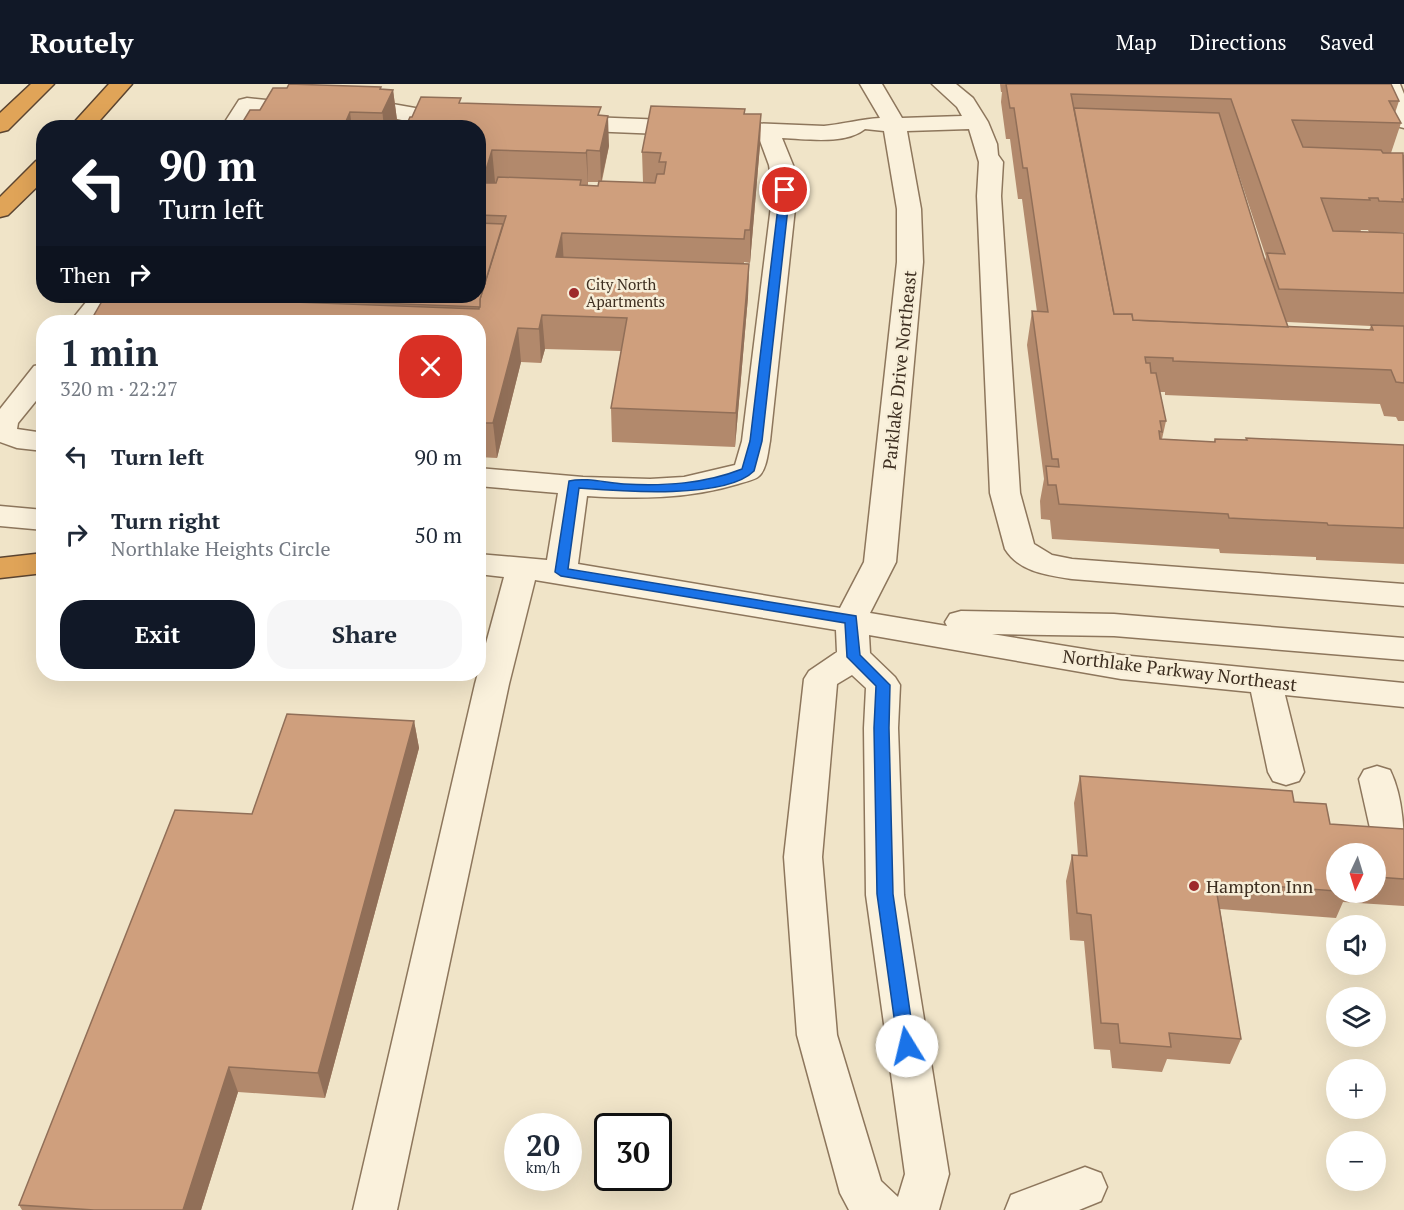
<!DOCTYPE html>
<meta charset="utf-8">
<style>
:root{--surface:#fff;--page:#f6f6f7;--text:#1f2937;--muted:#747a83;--accent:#111827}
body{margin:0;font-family:"PT Serif",serif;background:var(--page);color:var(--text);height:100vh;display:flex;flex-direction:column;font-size:22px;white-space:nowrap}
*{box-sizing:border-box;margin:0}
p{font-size:20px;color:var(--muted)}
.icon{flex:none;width:33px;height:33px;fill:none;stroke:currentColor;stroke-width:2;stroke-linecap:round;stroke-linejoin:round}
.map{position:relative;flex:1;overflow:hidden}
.side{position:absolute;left:36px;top:231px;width:450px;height:366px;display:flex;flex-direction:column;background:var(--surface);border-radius:24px;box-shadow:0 6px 24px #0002}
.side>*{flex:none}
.guide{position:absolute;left:36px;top:36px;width:450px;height:183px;border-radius:24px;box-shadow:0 6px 24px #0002;background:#111827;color:#fff;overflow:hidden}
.needle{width:39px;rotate:184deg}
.controls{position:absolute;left:1326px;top:759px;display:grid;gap:12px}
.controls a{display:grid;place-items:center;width:60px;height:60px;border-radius:50%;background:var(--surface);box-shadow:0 6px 24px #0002;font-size:30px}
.speed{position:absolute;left:504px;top:1029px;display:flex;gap:12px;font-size:30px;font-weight:700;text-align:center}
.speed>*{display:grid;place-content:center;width:78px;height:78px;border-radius:50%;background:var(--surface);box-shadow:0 6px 24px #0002;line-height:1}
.speed small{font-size:15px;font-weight:400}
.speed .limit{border:3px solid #111;border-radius:9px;background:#fff;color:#111}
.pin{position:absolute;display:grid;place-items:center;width:51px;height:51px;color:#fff;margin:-26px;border:3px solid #fff;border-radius:50%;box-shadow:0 2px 6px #0007}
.me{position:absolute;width:66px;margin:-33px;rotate:351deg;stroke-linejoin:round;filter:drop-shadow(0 0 4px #0008)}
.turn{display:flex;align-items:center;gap:21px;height:126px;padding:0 24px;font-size:27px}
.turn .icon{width:78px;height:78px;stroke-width:2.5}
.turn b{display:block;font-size:42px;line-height:51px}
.then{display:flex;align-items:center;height:57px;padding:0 24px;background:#0003;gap:12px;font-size:22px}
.round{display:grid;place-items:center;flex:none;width:63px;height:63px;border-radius:24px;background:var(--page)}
.overview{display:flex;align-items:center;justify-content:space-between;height:102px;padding:0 24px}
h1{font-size:36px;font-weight:700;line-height:45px}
.cta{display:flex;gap:12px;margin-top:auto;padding:12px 24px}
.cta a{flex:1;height:69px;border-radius:24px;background:var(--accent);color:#fff;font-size:24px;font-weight:700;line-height:69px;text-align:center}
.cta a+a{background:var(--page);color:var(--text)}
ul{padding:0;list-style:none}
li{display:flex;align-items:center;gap:18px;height:78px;padding:0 24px}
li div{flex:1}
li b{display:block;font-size:22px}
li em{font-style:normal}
header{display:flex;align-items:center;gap:36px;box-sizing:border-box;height:84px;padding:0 30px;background:var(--accent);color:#fff}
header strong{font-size:28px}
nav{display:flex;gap:33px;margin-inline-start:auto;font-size:21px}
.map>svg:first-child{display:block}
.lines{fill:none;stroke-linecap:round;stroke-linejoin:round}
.minor-casing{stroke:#8d765c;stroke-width:3}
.highway-casing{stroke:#5b4430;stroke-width:3}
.minor{fill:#faf1dc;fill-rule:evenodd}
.highway{fill:#e0a458;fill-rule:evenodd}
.wall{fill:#b2896c;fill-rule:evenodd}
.shaded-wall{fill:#916f58}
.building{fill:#cf9f7d;stroke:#916f58;stroke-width:1.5}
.route{fill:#1a73e8;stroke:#114b97;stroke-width:1.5}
.poi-dot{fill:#9e2a2b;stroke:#f7eed8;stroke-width:2}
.labels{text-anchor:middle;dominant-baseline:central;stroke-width:5;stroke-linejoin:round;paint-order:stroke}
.far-poi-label{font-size:15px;fill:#3d2e20;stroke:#f7eed8;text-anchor:start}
.street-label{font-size:18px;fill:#3d2e20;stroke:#f7eed8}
.poi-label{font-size:18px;fill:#3d2e20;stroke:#f7eed8;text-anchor:start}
</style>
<header>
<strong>Routely</strong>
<nav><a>Map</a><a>Directions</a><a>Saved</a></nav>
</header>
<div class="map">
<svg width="1404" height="1126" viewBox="0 0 1404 1126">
<rect width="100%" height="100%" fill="#f0e4c8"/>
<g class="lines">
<g class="minor-casing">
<g id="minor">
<path d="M860,0H882L902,34L962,32L957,23L932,0H956L973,14L988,38L997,60L998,71L1003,78L1001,112L1020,409L1034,460L1052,471L1072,475L1404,500V522L1072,495C1047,491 1019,488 1005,465L990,409L977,112L979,78L969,45L907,47L921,125L923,178L896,478L870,529L947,542L945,538L950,530L961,527L1114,530L1404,554V576L1114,552L992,550L1121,571L1404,599V623L1285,611L1304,688L1299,697L1286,701L1273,697L1268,688L1251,608L1121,595L869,551L870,569L895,593L900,601L898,644L904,811L949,1090L939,1126H849L840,1109L797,951L784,773L804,595L809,587L837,568L836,546L535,496L509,600L397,1126H353L475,600L504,493L478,490V470L547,476L558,409L478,402V384L583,393L650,395L684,393L735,381L742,357L773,106L769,81L759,54L563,46L555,44L552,39L555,34L563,32L824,42C844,40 861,35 880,34ZM865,45L884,47L897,125V178L864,478L840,524L578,480L587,412C638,415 689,415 738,400C744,398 755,396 759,392C767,385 768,367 770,357L797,106L793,81L782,54C807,55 845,61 865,45ZM852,591L866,604L864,644L866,811L905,1090L898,1113L881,1097L837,951L822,773L837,600Z"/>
<polygon points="1378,0 1400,0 1404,10 1404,44 1396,42 1393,37"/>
<path d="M302,12L370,16L432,27L465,30L468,35L465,40C436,47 402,35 373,30C360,28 345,28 332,27C305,25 280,31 253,28L243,44H221L239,16L247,14L276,17Z"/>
<polygon points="91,212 117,212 96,238 70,238"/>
<polygon points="44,280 44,307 18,339 17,345 44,349 44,367 17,364 0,358 0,325 34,282"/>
<polygon points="0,422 44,426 44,446 0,442"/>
<path d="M1377,682L1390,686C1404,715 1404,750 1404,782L1394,786L1381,781L1376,771L1359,695L1364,686Z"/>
<polygon points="1085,1083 1101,1089 1107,1103 1101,1117 1079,1126 1005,1126 1011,1111"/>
</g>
</g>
<g class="highway-casing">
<g id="highway">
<polygon points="31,0 54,0 8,46 0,48 0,29"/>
<polygon points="109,0 132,0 93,44 69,44"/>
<polygon points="44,75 44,96 8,131 0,133 0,113 36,77"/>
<polygon points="44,469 44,489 0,494 0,474"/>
</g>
</g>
<use href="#minor" class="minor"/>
<use href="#highway" class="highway"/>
</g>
<g class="wall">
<path d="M1000,0H1391L1399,17L1395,29L1401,39L1391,69L1404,71V148H1394L1393,149H1404V337H1398L1396,333L1384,332L1380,320L1165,311V308H1160L1166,337L1162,355L1214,358L1215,355L1246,356V354L1404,361V480L1316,476V473L1220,469L1219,465L1052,455L1050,436L1041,435L1040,417L1044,395L1027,261L1032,227L1037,228L1022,115H1018L1010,55H1006L1001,18L1002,8H1001ZM1230,64L1266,173L1265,177ZM1361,146H1368L1369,148H1360ZM1287,238L1371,242L1369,246L1288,243Z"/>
<polygon points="381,5 393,6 397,36 393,44 239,44 260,26"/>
<path d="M462,19L601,31L609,62L602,97L643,98L642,68L744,30H761L760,61L750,179L744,178V180H749L748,213L735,363L612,358L611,324L621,267L545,265L541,279L521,278L497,374L478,373V238L143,214L142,212H478V44L412,33ZM588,98H598V102L581,101H588Z"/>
<polygon points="414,637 419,664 325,1014 238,1008 201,1126 22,1126 19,1121 252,730"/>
<path d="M1080,692L1294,718L1330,740L1404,745V822L1343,818L1336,834L1220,825L1241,955L1230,980L1167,975L1162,988L1112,984L1110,966L1094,965L1084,857L1070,856L1066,797L1072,771H1078L1074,719ZM1336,770H1376V808H1336Z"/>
</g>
<g class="shaded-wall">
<polygon points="381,3 384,24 393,6 397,36 393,44 384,44 380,5"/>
<polygon points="350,28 352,44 343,44"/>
<polygon points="761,30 760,61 750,179 750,146"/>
<polygon points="608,32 609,62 601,98 600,67"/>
<polygon points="492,66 495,98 485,130 482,99"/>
<polygon points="587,66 588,98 588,101 586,69"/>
<polygon points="562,149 564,181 556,173"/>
<polygon points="749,180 748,213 735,363 736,329"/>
<polygon points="542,231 545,265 541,279 539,245"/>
<polygon points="518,244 521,278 497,374 493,339"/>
<polygon points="414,637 419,664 325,1014 318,989"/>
<polygon points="229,983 238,1008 201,1126 183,1126"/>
</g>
<g class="building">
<polygon points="289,0 381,3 380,5 393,6 382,29 350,28 343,44 239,44 250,26 260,26 273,4 287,4"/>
<polygon points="1006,0 1391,0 1399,17 1389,17 1401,39 1292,36 1303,63 1381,66 1383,69 1403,69 1404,115 1402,115 1403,118 1379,117 1378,114 1369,114 1370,116 1321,114 1333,147 1404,149 1404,209 1279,205 1267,169 1285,170 1231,15 1071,10 1114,230 1132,230 1133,236 1373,246 1371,241 1404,242 1404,299 1396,298 1391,286 1173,277 1173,274 1145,273 1146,279 1150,279 1151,289 1156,289 1166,337 1160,337 1162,348 1159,347 1160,355 1215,358 1215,355 1247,356 1246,354 1404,361 1404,444 1328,441 1327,439 1229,434 1228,430 1059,420 1056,401 1048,401 1046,382 1059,383 1058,375 1052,375 1032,227 1048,228 1027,84 1023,84 1014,24 1010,24"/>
<polygon points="421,13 461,14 459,19 601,23 598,31 608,32 600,67 587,66 586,69 492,66 482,99 496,99 498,93 581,96 580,101 598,102 599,97 655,99 657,90 664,90 666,78 659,78 661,69 642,68 651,22 745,25 744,30 761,30 750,146 745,146 744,155 562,149 556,173 749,180 736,329 611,324 627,234 542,231 539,245 518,244 493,339 478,339 478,238 90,238 105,212 143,214 144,212 190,212 188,214 479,225 480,215 506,132 478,131 478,44 405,44 410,33 412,33"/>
<polygon points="1074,24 1219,29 1265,177 1288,243 1133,236 1132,230 1114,230"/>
<polygon points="478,139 503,140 480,215 480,223 193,212 478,212"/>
<polygon points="287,630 414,637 318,989 229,983 183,1126 94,1126 19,1121 175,726 252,730"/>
<polygon points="1080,692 1292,707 1294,718 1326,720 1330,740 1404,745 1404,795 1376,793 1376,770 1336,770 1336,807 1215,798 1241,955 1169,949 1171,963 1120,959 1118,940 1101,939 1091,831 1077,829 1072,771 1087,772"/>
</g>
<path class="route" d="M785,103L790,106L762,357L754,387C725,416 618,407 579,404L568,485L856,532L860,571L890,601L889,644L893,810L915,962L913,967L907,970L901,967L898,962L877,810L874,644L876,602L847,573L845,539L561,492L555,488L569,397C586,393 607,399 624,400C665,402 704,400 742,385L750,357L780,106Z"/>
<g class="poi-dot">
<circle cx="574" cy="209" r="6"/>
<circle cx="1194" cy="802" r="6"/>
</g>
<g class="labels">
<g class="far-poi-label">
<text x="586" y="200">City North<tspan x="586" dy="17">Apartments</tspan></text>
</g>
<g class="street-label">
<text transform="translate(899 286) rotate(-84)">Parklake Drive Northeast</text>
<text transform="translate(1180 586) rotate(7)">Northlake Parkway Northeast</text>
</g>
<g class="poi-label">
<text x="1206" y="802">Hampton Inn</text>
</g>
</g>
</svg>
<div class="controls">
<a><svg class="needle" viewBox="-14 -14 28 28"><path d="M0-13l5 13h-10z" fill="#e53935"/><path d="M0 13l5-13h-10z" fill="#747a83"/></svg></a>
<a><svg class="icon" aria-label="sound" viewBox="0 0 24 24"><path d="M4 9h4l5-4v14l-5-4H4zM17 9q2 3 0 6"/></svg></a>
<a><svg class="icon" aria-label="layers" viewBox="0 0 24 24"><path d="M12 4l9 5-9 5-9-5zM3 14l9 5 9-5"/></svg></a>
<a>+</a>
<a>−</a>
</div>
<div class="speed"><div>20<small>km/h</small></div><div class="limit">30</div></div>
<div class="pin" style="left:785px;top:106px;background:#d93025"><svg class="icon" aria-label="arrive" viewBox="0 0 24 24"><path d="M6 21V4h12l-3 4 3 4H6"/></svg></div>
<svg class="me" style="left:907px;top:962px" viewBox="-20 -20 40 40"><circle r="19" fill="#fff"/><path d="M0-13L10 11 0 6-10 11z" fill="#1a73e8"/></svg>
<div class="guide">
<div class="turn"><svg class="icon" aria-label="left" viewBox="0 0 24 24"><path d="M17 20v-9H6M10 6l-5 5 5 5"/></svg><div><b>90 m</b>Turn left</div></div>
<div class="then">Then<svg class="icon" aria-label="right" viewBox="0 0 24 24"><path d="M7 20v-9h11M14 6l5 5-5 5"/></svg></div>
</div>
<section class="side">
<div class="overview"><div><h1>1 min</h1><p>320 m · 22:27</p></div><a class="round" style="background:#d93025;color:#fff"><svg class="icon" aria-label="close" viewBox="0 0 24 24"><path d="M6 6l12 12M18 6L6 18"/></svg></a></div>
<ul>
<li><svg class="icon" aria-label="left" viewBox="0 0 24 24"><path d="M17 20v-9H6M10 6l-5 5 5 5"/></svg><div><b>Turn left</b></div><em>90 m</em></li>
<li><svg class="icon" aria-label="right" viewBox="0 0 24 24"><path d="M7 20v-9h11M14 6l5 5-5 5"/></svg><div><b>Turn right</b><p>Northlake Heights Circle</p></div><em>50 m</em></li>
</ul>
<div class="cta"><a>Exit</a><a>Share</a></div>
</section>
</div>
